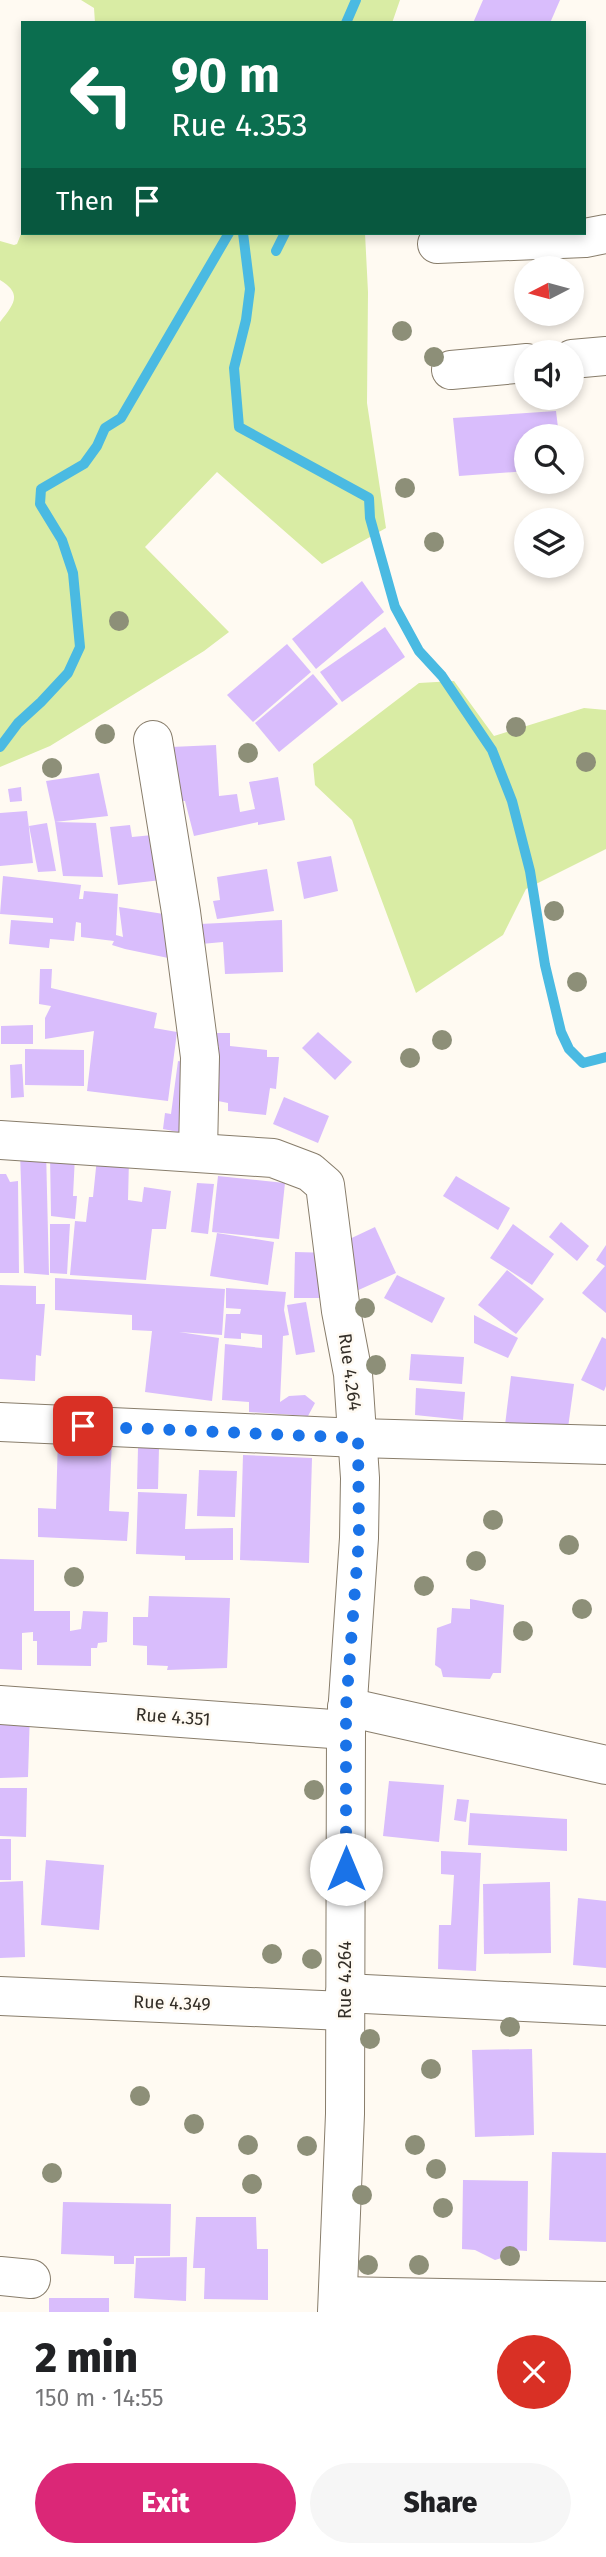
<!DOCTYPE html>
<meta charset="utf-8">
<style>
:root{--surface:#fff;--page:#f6f6f6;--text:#202124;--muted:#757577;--accent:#db2777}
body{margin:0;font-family:"Fira Sans",sans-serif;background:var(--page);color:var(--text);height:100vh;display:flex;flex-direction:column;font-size:26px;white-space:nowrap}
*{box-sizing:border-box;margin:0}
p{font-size:23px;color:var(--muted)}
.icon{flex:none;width:38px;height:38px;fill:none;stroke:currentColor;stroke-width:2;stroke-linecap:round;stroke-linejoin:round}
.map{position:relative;height:2312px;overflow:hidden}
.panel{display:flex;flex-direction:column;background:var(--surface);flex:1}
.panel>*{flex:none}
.guide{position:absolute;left:21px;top:21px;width:565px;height:214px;border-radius:0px;box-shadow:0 4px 10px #0003;background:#0b6e4f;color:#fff;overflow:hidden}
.needle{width:46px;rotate:264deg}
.tools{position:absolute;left:514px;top:256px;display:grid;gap:14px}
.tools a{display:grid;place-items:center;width:70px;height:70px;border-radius:50%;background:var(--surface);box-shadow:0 4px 10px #0003;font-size:35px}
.pin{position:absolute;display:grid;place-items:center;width:60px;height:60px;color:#fff;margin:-30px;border-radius:14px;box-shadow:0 4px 10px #0006}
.me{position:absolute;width:77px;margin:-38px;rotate:0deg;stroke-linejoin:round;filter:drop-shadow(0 0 5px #0008)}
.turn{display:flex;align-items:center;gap:24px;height:147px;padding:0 35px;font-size:32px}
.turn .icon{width:91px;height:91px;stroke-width:2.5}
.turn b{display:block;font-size:49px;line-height:60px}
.then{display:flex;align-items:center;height:66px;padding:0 35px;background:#0003;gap:14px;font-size:26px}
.round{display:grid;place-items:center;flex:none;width:74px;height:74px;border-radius:37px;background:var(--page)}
.headline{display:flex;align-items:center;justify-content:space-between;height:119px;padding:0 35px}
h1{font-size:42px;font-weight:800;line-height:52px}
.action{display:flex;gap:14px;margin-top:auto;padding:14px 35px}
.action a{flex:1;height:80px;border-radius:42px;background:var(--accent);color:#fff;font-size:28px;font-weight:800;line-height:80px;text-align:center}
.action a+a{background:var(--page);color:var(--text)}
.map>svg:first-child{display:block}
.green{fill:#d9eca4}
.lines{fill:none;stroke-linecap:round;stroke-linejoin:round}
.stream{stroke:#4abae2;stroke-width:10}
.building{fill:#d9bdfc}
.minor-casing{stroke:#887d6b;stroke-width:40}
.minor{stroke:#fff;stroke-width:38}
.tree{fill:#8d8f78}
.route{stroke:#1a73e8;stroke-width:12;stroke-dasharray:0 21.6}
.labels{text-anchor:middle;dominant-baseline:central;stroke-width:5;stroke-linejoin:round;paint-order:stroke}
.street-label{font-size:18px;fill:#332e27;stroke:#fffaf2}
</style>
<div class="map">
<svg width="606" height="2312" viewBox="0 0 606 2312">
<rect width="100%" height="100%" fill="#fffaf2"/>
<g class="green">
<polygon points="81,0 400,0 392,23 95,23 94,8"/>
<path d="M23,229V233H365L368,292L367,403L386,528L322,564L217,472L145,547L229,632L204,651L50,746L0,767V322C14,304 23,294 0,280V241L14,245L17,244Z"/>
<polygon points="454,681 494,736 584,708 606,710 606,849 526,889 503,935 416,993 352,820 315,785 313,764 419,683"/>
</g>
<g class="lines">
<g class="stream">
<polyline points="346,23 356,0"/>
<polyline points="243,233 250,289 246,320 234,368 239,427 369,498 370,518 395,607 419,651 442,676 492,750 512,801 530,871 545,965 561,1032 569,1049 583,1063 606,1057"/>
<polyline points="276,251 285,233"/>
<polyline points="0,747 18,723 41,702 68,673 80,647 73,573 62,540 40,504 41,489 84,464 97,446 105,428 121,418 229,233"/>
</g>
</g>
<g class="building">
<polygon points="483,0 560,0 550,23 473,23"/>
<polygon points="556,411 559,436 527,436 527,471 459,476 453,418"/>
<polygon points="362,581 384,612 316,669 292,639"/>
<polygon points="385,627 405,657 342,702 320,672"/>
<polygon points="287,644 311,672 253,722 227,695"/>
<polygon points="313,674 338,704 279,752 255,723"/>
<polygon points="216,745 219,796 237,794 240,812 255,809 249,782 278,777 285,820 258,825 258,822 194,836 185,801 177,801 171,747"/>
<polygon points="99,773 108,816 55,822 46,781"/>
<polygon points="21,787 22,801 10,802 8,789"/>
<polygon points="27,811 33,863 0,866 0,813"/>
<polygon points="55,822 96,823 103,877 63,876"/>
<polygon points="47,823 56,871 38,872 29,826"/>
<polygon points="130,825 132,837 163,834 170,879 118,885 110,827"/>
<polygon points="331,856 338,891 304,899 297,862"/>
<polygon points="267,869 274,911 217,919 213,901 220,900 217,877"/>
<polygon points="3,876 81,885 79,899 83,899 84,891 118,894 116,935 123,937 119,907 170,915 173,959 125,949 112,945 114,941 81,937 81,923 76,922 74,941 50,939 49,948 9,944 11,920 53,923 53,918 0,914"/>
<polygon points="282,920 283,972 225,974 223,942 201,944 200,924"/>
<polygon points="40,969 52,969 51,988 157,1013 154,1028 177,1032 168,1101 87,1091 94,1031 45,1039 45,1018 51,1006 39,1004"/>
<polygon points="33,1025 33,1044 1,1044 1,1026"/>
<polygon points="318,1032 352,1062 335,1080 302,1048"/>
<polygon points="213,1033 230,1033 230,1046 267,1050 267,1057 279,1057 276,1089 270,1088 266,1115 228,1111 228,1103 213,1100 219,1046 213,1046"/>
<polygon points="25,1049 84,1050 84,1086 25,1085"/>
<polygon points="178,1061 196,1064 188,1134 163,1129 165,1113 171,1114"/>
<polygon points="22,1064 24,1097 11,1098 10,1065"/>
<polygon points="284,1097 329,1116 318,1143 273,1124"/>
<polygon points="46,1150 49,1275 24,1273 20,1152"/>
<polygon points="50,1155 75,1156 73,1196 77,1196 75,1219 51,1216"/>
<polygon points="97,1158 129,1160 128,1200 142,1202 144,1187 171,1191 166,1229 152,1229 146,1280 70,1275 75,1221 86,1222 89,1197 93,1197"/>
<polygon points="0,1174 6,1174 10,1182 18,1181 19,1273 0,1273"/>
<polygon points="218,1176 285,1183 279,1239 212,1232"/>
<polygon points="456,1176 510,1208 498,1230 443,1196"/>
<polygon points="197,1183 214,1184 208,1234 191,1232"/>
<polygon points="561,1222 589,1246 577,1261 549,1237"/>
<polygon points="50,1224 70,1224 67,1274 50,1273"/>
<polygon points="513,1224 554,1254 532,1285 490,1258"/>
<polygon points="375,1227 396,1273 352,1293 339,1244"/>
<polygon points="217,1233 274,1242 268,1285 210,1276"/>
<polygon points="606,1245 606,1313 582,1293 605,1266 596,1260"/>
<polygon points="295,1252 333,1253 332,1298 294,1298"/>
<polygon points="507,1270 544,1299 516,1334 478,1305"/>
<polygon points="397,1275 445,1298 432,1323 384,1298"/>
<polygon points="55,1278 225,1289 222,1335 179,1332 219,1338 212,1401 145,1392 152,1331 132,1330 132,1315 55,1310"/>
<polygon points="0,1285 36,1286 36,1304 45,1304 41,1356 36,1355 35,1381 0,1379"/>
<polygon points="226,1288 286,1292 284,1310 289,1335 283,1336 280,1402 289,1396 305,1395 315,1403 308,1416 249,1412 249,1402 222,1400 225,1344 262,1348 262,1335 241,1333 241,1339 224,1338 226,1314 240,1314 241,1309 226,1308"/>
<polygon points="306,1302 315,1352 296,1355 287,1305"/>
<polygon points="474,1315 518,1338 508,1358 474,1343"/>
<polygon points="602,1337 606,1339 606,1386 604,1391 581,1380"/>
<polygon points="411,1354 464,1357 462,1384 409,1380"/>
<polygon points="511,1376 574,1384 567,1435 505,1425"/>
<polygon points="416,1388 465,1392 463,1420 415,1415"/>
<polygon points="58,1436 112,1439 109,1511 129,1512 127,1541 38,1537 38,1508 56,1509"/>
<polygon points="138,1448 159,1448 158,1489 137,1489"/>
<polygon points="243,1455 312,1458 309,1563 240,1560"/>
<polygon points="199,1470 237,1471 235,1517 197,1516"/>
<polygon points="138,1492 187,1494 185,1529 233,1528 233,1560 185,1560 185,1556 136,1554"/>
<polygon points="0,1559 34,1560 34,1611 70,1611 70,1631 81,1629 83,1611 108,1612 107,1642 98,1643 97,1648 91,1648 91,1666 37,1665 37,1641 33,1641 33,1632 22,1633 22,1670 0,1669"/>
<polygon points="149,1596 230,1598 227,1668 167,1670 168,1666 147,1665 147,1646 133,1645 133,1617 148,1617"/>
<polygon points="470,1599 504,1605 501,1673 493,1673 490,1679 443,1677 441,1669 435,1665 437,1628 451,1623 452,1608 470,1609"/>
<polygon points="30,1711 28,1777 0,1778 0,1718"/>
<polygon points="389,1781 444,1785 439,1842 383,1836"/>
<polygon points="0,1788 27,1788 26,1837 0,1836"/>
<polygon points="457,1799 469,1800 466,1822 454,1820"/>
<polygon points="470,1813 567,1819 567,1851 468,1845"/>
<rect x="0" y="1839" width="11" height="41"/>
<polygon points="441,1851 481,1853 476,1971 438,1969 439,1925 451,1925 454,1875 441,1874"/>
<polygon points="46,1860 104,1865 99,1930 41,1925"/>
<polygon points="23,1881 25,1957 0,1958 0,1882"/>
<polygon points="550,1882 551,1953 484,1954 483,1884"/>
<polygon points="578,1898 606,1901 606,1968 573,1965"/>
<polygon points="532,2049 534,2135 475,2137 472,2050"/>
<polygon points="552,2152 606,2153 606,2242 549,2240"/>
<polygon points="463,2180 528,2181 527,2251 513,2250 508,2256 495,2260 475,2250 462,2249"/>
<polygon points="63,2202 171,2204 170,2256 134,2256 134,2264 114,2264 114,2256 61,2254"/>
<polygon points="196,2217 256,2217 257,2249 268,2249 268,2300 204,2299 205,2268 193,2268"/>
<polygon points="187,2257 186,2301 134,2298 136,2258"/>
<rect x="49" y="2298" width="60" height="14"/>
</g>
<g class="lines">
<g class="minor-casing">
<g id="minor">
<polyline points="437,244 585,238 606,234"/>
<polyline points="572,359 606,356"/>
<polyline points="451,370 527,363"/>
<polyline points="153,740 181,912 200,1057 198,1152"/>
<polyline points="0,1140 273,1158 310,1172 325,1185 341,1311 353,1374 360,1478 359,1538 346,1730 345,2114 337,2312"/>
<polyline points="0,1422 358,1438 606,1445"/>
<polyline points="0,1705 346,1730"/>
<polyline points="347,1707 606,1765"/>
<polyline points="345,1993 606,2006"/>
<polyline points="0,1996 344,2011"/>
<polyline points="0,2276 31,2279"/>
<polyline points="338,2296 606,2301"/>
</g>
</g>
<use href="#minor" class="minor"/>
</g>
<g class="tree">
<circle cx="402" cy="331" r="10"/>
<circle cx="434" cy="357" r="10"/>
<circle cx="405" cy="488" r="10"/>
<circle cx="434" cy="542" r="10"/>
<circle cx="119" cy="621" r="10"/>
<circle cx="516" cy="727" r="10"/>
<circle cx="105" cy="734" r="10"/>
<circle cx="248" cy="753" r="10"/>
<circle cx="586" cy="762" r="10"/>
<circle cx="52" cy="768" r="10"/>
<circle cx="554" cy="911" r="10"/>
<circle cx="577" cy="982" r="10"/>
<circle cx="442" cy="1040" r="10"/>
<circle cx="410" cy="1058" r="10"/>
<circle cx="365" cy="1308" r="10"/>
<circle cx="376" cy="1365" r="10"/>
<circle cx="493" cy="1520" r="10"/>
<circle cx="569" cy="1545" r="10"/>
<circle cx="476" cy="1561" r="10"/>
<circle cx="74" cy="1577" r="10"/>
<circle cx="424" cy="1586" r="10"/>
<circle cx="582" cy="1609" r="10"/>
<circle cx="523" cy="1631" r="10"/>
<circle cx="314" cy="1790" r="10"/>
<circle cx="272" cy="1954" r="10"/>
<circle cx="312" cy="1959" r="10"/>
<circle cx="510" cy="2027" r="10"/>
<circle cx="370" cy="2039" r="10"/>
<circle cx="431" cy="2069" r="10"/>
<circle cx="140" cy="2096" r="10"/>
<circle cx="194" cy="2124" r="10"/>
<circle cx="248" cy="2145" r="10"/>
<circle cx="415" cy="2145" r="10"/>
<circle cx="307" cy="2146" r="10"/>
<circle cx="436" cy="2169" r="10"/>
<circle cx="52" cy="2173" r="10"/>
<circle cx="252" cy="2184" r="10"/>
<circle cx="362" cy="2195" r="10"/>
<circle cx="443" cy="2208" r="10"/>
<circle cx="510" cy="2256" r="10"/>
<circle cx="368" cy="2265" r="10"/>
<circle cx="419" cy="2265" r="10"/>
</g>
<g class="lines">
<polyline class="route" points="83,1426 358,1438 359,1538 346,1707 346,1869"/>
</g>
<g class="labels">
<g class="street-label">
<text transform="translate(350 1372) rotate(82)">Rue 4.264</text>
<text transform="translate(173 1717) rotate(4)">Rue 4.351</text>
<text transform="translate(345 1980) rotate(-90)">Rue 4.264</text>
<text transform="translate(172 2003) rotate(2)">Rue 4.349</text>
</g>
</g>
</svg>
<div class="tools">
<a><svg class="needle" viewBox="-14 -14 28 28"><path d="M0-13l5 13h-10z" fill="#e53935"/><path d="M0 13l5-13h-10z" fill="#757577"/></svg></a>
<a><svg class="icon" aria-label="sound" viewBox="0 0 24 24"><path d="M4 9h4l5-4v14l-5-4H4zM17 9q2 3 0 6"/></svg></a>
<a><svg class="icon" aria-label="search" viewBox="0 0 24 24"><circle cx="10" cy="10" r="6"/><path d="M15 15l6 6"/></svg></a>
<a><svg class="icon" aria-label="layers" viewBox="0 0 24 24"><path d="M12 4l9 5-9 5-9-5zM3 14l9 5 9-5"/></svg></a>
</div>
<div class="pin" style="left:83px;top:1426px;background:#d93025"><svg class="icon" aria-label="arrive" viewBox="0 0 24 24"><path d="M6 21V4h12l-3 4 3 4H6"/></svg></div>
<svg class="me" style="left:346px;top:1869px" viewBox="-20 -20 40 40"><circle r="19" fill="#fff"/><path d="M0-13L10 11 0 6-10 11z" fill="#1a73e8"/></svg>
<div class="guide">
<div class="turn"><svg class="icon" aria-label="left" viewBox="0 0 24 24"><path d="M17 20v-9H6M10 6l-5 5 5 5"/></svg><div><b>90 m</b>Rue 4.353</div></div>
<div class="then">Then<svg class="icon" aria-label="arrive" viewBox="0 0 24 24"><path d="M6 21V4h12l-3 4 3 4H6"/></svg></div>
</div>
</div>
<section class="panel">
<div class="headline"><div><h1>2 min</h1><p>150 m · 14:55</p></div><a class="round" style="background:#d93025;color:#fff"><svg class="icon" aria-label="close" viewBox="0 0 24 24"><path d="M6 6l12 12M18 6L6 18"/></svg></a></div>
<div class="action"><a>Exit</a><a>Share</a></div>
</section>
